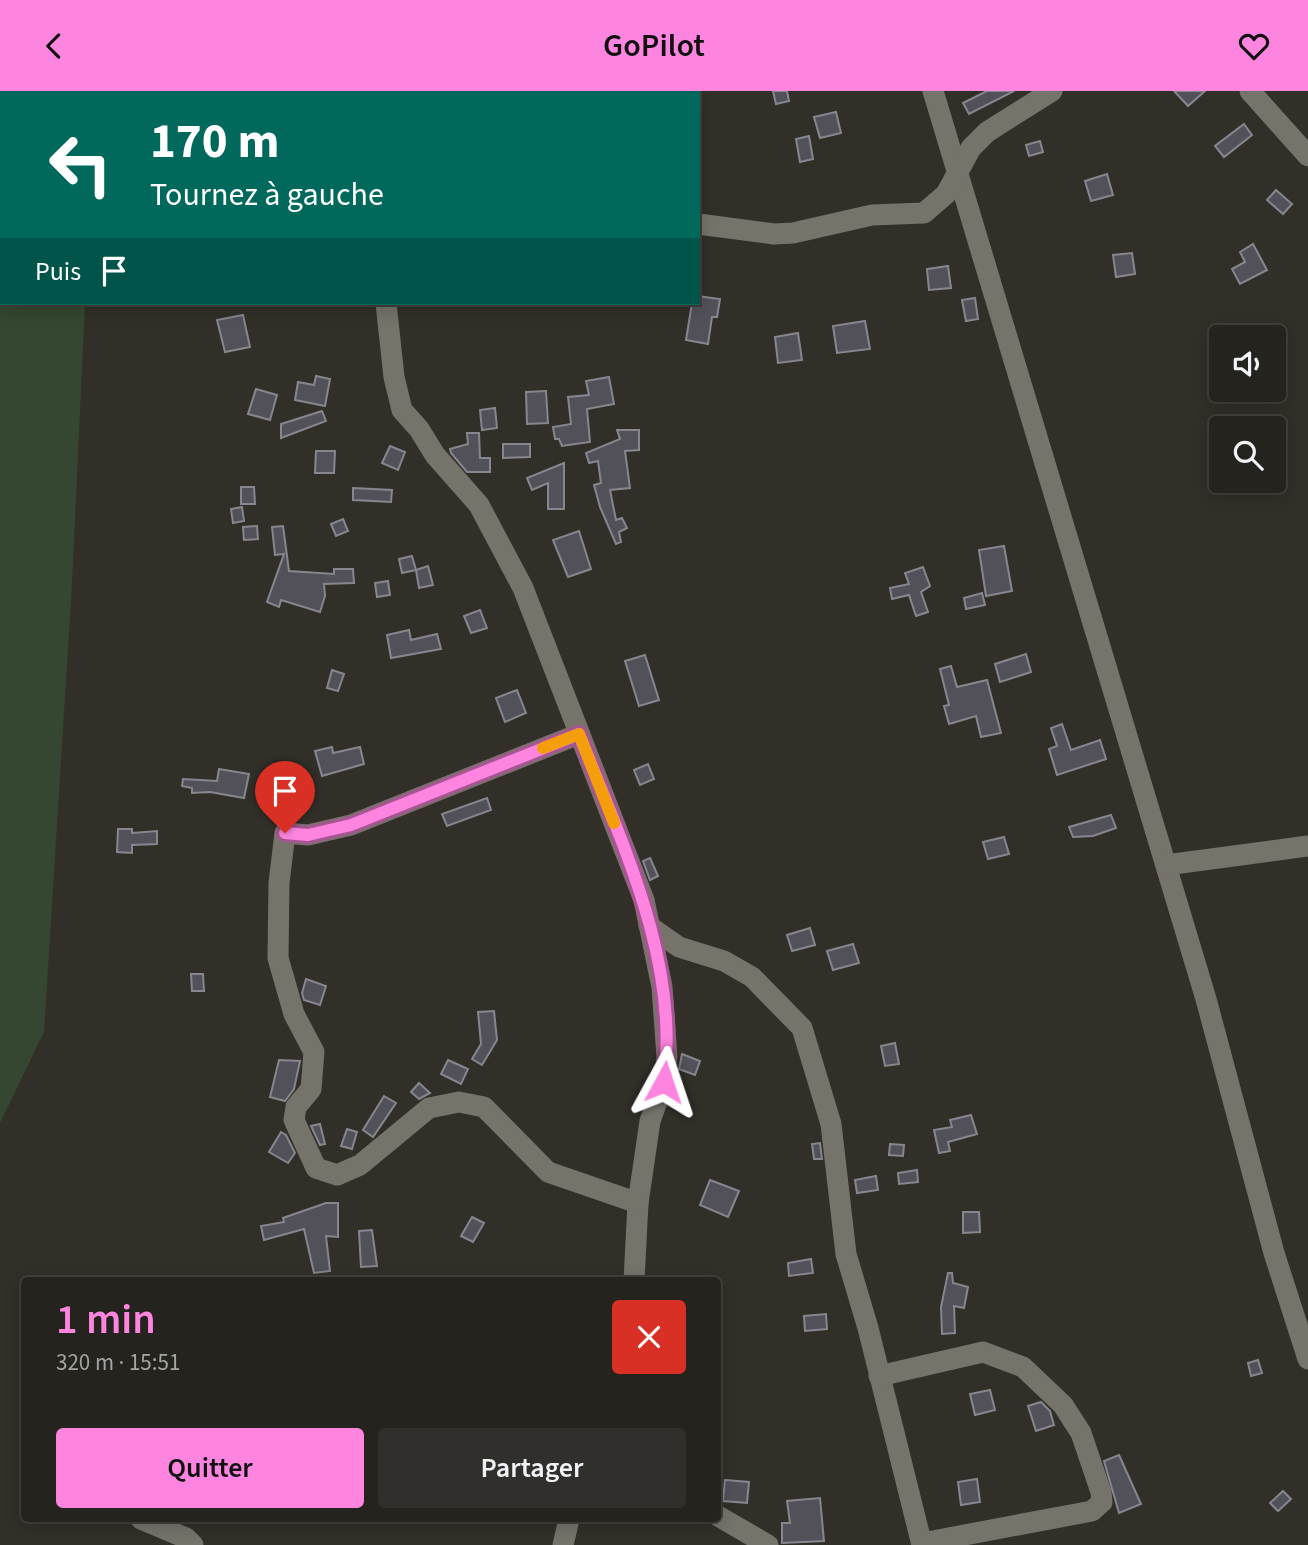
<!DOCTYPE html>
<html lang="fr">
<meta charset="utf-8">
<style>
:root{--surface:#25231e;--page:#312f2b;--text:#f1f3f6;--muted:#a3a4a4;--line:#42403c;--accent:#fe85df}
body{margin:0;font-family:"Source Sans 3",sans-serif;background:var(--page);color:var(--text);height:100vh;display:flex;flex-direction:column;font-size:26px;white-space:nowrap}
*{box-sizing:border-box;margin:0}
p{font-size:23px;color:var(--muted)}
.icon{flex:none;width:38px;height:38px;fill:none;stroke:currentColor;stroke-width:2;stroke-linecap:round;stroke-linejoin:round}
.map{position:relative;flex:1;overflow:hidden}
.side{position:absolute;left:21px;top:1186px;width:700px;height:245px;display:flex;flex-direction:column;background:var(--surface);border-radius:7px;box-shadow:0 4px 18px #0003,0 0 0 2px var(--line)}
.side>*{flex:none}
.banner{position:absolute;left:0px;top:0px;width:700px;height:214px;box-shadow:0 4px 18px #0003,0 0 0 2px var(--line);background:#00695c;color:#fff;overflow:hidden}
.buttons{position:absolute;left:1209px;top:234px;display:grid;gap:14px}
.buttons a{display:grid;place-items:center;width:77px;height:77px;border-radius:7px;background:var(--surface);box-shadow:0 4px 18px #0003,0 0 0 2px var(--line);font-size:35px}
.pin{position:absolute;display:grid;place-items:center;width:60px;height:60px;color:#fff;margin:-72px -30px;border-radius:50% 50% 50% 0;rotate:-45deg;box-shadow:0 0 7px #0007}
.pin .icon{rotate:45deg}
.me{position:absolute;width:77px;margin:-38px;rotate:5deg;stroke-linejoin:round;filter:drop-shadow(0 0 5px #0008)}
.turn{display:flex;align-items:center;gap:24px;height:147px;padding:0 35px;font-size:32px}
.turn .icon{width:91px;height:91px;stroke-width:2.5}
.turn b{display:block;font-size:49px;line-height:60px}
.then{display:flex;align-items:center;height:66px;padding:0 35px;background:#0003;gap:14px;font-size:26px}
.round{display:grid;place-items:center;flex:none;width:74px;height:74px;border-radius:7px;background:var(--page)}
.head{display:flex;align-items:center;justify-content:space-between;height:119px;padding:0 35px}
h1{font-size:42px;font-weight:600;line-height:52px;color:var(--accent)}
.primary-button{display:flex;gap:14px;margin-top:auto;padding:14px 35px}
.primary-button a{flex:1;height:80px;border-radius:7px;background:var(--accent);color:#111;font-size:28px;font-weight:600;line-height:80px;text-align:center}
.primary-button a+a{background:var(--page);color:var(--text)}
header{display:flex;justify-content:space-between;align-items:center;height:91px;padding:0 35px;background:var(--accent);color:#111;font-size:32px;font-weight:600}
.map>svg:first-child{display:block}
.green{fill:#354730}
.building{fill:#525159;stroke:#86868e;stroke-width:2}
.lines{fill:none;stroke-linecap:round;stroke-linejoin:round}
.minor{stroke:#76736b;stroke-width:21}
.route-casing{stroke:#a55691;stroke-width:18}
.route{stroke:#fe85df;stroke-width:12}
.slow{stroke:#f59e0b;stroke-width:12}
</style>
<header><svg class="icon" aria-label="back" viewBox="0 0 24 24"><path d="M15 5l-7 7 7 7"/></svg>GoPilot<svg class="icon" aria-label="heart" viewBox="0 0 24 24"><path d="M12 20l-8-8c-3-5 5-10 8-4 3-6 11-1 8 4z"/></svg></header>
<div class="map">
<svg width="1308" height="1454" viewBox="0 0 1308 1454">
<rect width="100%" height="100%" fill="#312f28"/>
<polygon class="green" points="0,0 108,0 2,2 2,212 85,212 72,493 44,941 0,1032"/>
<g class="building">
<polygon points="773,0 787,0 789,10 776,13"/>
<polygon points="987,0 1014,0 969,23 963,12"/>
<polygon points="1174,0 1205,0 1188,15"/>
<polygon points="836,21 841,42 820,47 814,26"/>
<polygon points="1244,33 1252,44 1224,66 1215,55"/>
<polygon points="809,45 813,68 800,71 796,48"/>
<polygon points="1040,50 1043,61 1029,65 1026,54"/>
<polygon points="1107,83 1113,104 1091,110 1085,90"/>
<polygon points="1276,99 1292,113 1283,123 1267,109"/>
<polygon points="1253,153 1267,179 1240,193 1232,178 1245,171 1240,161"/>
<polygon points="1132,162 1135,183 1116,186 1113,164"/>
<polygon points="948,175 951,197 929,199 927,178"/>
<polygon points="698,205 720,208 717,226 712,226 708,253 686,249 692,212 698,212"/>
<polygon points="975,207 978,228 966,230 962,209"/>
<polygon points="243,224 250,256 225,261 217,229"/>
<polygon points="865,230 870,258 837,262 833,235"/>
<polygon points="798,242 802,269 778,272 775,246"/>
<polygon points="316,285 330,288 325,315 295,309 298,291 314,294"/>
<polygon points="609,286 614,313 587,318 590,351 562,355 559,348 555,348 553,336 571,333 568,306 589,304 586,290"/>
<polygon points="256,298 277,304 270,329 248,323"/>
<polygon points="546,300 548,332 527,333 526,301"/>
<polygon points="495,317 497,337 482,339 480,319"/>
<polygon points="322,320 326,330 281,347 281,333"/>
<polygon points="617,339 639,339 639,359 625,360 630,397 610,399 616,429 622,427 627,437 619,441 621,451 616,453 600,416 594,394 601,392 598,370 589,372 586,362 620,348"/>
<polygon points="467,342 479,342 480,367 490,367 490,381 467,381 451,362 450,358 468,353"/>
<polygon points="503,353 530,353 530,366 503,367"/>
<polygon points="390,355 405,361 398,379 382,372"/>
<polygon points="316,360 335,360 334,382 315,382"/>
<polygon points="564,372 564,418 548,418 548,392 532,399 527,387"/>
<polygon points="241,396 254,396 255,413 241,413"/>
<polygon points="353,397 392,399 391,411 353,409"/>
<polygon points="242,416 244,430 233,432 231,418"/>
<polygon points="343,428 348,440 336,445 331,433"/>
<polygon points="257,435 258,448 244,449 243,436"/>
<polygon points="283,435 289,480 334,483 334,478 353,478 354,492 324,493 325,505 320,521 281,509 279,516 267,511 284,463 275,464 272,436"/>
<polygon points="579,440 591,478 568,486 553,449"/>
<polygon points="1004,455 1012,500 986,505 979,459"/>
<polygon points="412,465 416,479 402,482 399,468"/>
<polygon points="428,475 433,494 419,497 416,479"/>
<polygon points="923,476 930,495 921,501 928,521 916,525 909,504 892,508 890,497 909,493 905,482"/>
<polygon points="388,490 390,504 377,506 375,492"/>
<polygon points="982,502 985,514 966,518 964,507"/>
<polygon points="480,519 487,537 471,542 464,525"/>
<polygon points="409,539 411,549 437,543 441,558 391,567 387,544"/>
<polygon points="1026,563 1031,581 1000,591 995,573"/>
<polygon points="645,564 659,609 639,615 625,570"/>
<polygon points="951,575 957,596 987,589 1001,642 981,646 976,625 949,633 944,615 949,614 940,578"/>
<polygon points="332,579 344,583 338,600 327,597"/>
<polygon points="517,599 526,622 505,631 496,607"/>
<polygon points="1062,633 1071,659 1100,649 1106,668 1057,684 1049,658 1057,655 1051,637"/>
<polygon points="332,656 333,662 360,656 364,673 322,685 315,660"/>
<polygon points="648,673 654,688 640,694 634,679"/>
<polygon points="219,678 249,683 244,707 210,701 192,702 192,697 182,695 183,688 217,690"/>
<polygon points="487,707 491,719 447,735 442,723"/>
<polygon points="1111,724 1116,737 1093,745 1073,746 1069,736"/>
<polygon points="118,738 132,738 132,742 157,740 157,753 132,754 132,762 117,761"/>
<polygon points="1004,746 1009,763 988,768 983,751"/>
<polygon points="650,767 658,785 650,789 643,770"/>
<polygon points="810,837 815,854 792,860 787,844"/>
<polygon points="853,853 859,872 833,879 827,860"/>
<polygon points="191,883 203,883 204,900 192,900"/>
<polygon points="306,888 326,895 320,914 304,909 302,902"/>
<polygon points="494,920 497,949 482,974 472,968 481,953 478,921"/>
<polygon points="895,952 899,973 885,975 881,955"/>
<polygon points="682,963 700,970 695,984 679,978"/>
<polygon points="279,969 300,970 294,998 285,1010 270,1006"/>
<polygon points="448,969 468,978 461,993 441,983"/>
<polygon points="419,992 430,1002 419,1008 411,1001"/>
<polygon points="384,1005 396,1012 373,1046 363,1039"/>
<polygon points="971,1024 977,1043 948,1051 950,1060 939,1062 934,1039 952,1036 950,1029"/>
<polygon points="320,1033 325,1053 320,1054 311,1035"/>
<polygon points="347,1038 357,1041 352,1058 341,1055"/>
<polygon points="281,1041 286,1044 295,1062 288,1072 269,1061"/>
<polygon points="820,1052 822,1068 814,1068 812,1053"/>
<polygon points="890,1053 904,1054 903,1065 889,1064"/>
<polygon points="917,1079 918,1091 899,1093 898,1082"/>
<polygon points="876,1085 878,1099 857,1102 855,1089"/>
<polygon points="710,1089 739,1100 728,1126 700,1114"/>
<polygon points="326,1112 338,1112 338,1146 326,1145 330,1180 314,1182 304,1138 264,1149 261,1135 284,1131 283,1127"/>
<polygon points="963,1121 979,1121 980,1141 963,1142"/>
<polygon points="472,1126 484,1132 473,1151 461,1145"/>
<polygon points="372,1139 377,1175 361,1176 359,1140"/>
<polygon points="811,1168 813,1182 789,1185 788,1172"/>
<polygon points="948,1182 952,1182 953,1192 968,1196 964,1217 954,1215 955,1242 942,1243 941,1216"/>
<polygon points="826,1223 827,1238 805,1240 804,1225"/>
<polygon points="1258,1269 1262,1282 1251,1285 1248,1272"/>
<polygon points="990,1299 995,1319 975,1324 970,1303"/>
<polygon points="1041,1311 1050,1320 1054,1334 1036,1340 1028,1315"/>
<polygon points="1119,1364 1141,1413 1119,1422 1104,1370"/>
<polygon points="977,1388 980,1411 961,1414 958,1391"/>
<polygon points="725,1389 749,1391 747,1412 723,1410"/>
<polygon points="1283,1400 1291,1408 1278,1420 1270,1412"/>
<polygon points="820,1407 824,1450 782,1452 782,1432 790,1432 787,1410"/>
</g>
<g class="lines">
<g class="minor">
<polyline points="366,0 366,2"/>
<polyline points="933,0 1206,908 1274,1162 1308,1268"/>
<polyline points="1250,0 1308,65"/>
<polyline points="698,133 774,143 793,142 872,124 924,122 946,103 971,57 987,41 1052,0"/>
<polyline points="386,212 394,286 402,319 419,338 435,364 479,414 523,497 644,809 662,896 667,966 664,991 650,1030 638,1112 634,1190"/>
<polyline points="579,643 351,734 308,744 285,742 279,792 278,867 294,923 314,961 311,998 296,1016 294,1029 316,1077 337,1084 360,1074 429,1017 459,1011 484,1016 548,1081 638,1112"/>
<polyline points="1166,774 1308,755"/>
<polyline points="649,835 679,856 724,870 752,886 802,937 831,1033 846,1163 868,1237 922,1454"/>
<polyline points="879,1285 983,1261 1023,1276 1063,1314 1081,1342 1101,1401 1102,1411 1092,1420 922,1452"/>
<polyline points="718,1425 768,1454"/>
<polyline points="141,1428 186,1447 193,1454"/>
<polyline points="563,1454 569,1428"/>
</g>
</g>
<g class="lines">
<g class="route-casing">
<path id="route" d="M285,742L308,744L351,734L579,643C622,753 680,870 664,991"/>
</g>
<use href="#route" class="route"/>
<polyline class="slow" points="543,657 579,643 614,732"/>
</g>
</svg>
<div class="buttons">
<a><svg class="icon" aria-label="sound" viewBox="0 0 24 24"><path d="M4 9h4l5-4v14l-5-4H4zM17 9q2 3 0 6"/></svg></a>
<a><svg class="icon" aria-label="search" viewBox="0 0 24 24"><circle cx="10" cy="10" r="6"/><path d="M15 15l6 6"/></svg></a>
</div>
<div class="pin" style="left:285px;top:742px;background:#d93025"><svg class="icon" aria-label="arrive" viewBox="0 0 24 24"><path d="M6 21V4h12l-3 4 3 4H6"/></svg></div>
<svg class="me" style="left:664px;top:991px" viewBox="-20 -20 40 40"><path d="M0-17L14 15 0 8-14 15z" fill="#fe85df" stroke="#fff" stroke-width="4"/></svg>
<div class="banner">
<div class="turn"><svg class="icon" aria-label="left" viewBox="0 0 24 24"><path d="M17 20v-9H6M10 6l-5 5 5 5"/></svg><div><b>170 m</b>Tournez à gauche</div></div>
<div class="then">Puis<svg class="icon" aria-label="arrive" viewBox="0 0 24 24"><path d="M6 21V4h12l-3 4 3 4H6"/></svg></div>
</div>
<section class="side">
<div class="head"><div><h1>1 min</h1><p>320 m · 15:51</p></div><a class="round" style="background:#d93025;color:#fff"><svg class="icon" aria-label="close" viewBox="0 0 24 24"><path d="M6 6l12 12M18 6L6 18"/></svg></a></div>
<div class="primary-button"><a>Quitter</a><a>Partager</a></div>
</section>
</div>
